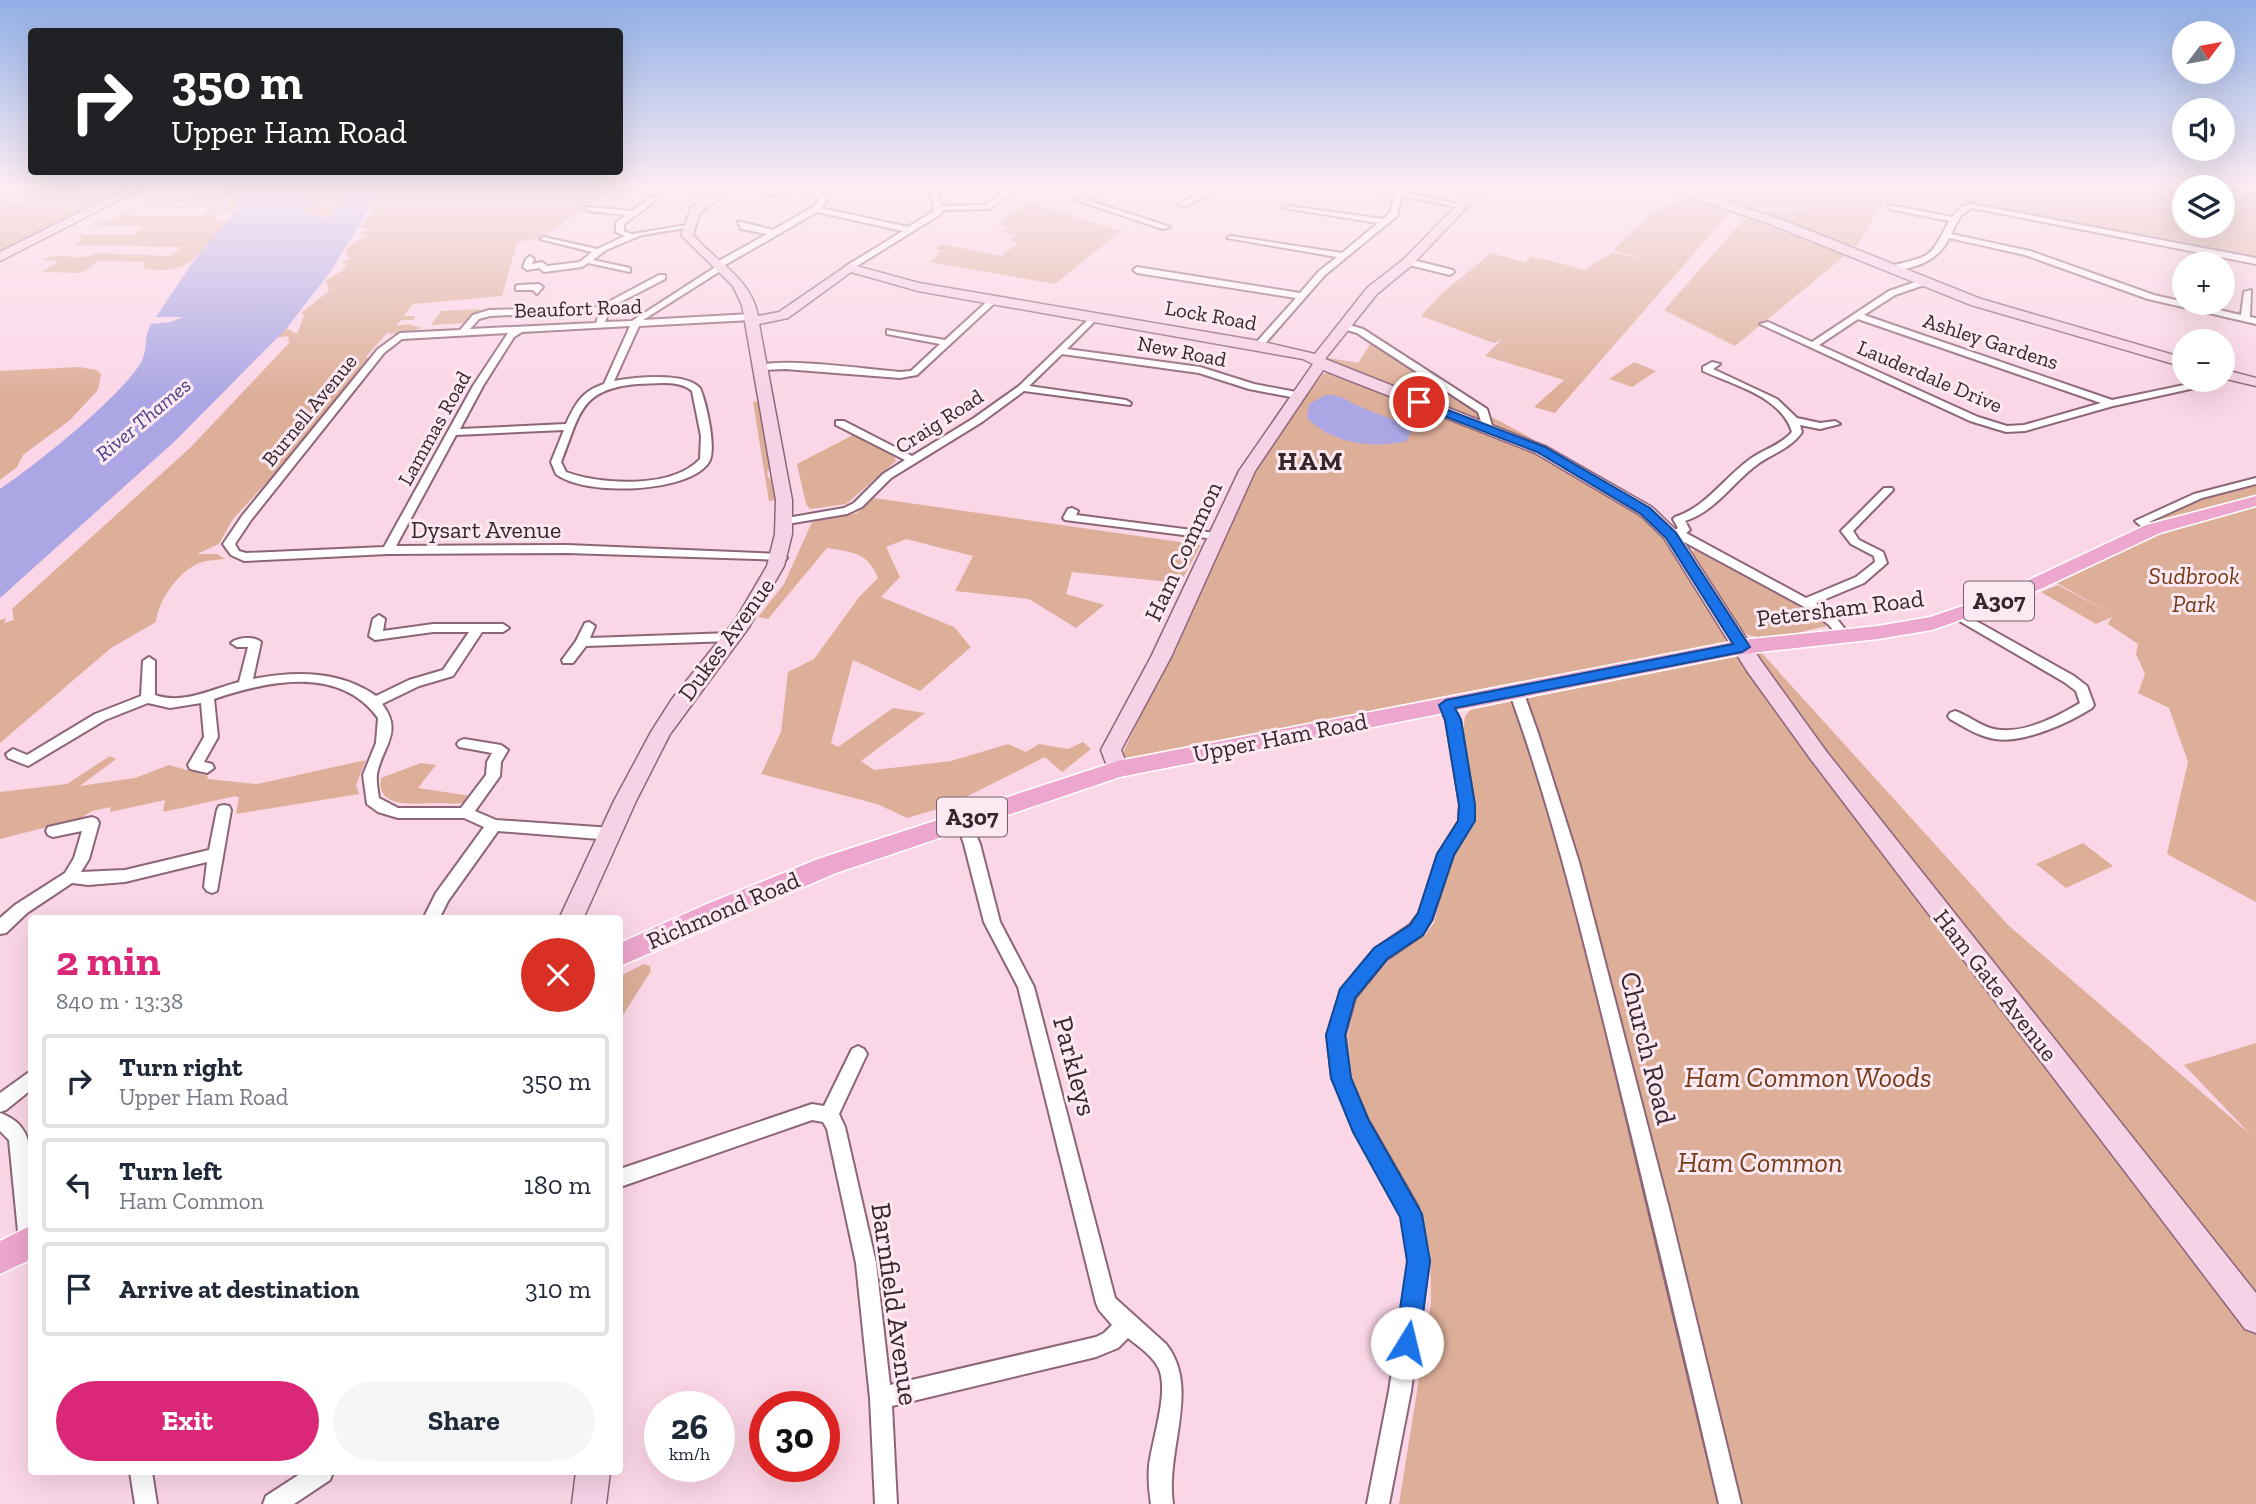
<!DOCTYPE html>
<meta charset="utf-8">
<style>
:root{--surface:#fff;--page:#f6f6f7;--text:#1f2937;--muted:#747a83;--line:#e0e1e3;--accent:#db2777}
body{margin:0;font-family:"Zilla Slab",serif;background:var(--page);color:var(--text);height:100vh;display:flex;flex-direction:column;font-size:26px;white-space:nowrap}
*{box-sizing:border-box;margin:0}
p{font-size:23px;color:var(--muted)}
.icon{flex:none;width:38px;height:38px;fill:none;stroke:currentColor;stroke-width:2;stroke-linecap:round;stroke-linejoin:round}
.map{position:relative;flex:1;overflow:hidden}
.side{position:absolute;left:28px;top:915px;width:595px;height:560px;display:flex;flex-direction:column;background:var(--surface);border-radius:7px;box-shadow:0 7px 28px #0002}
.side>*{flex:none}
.top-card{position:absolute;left:28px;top:28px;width:595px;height:147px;border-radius:7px;box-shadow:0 7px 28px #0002;background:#202124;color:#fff;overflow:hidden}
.needle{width:46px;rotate:58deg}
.buttons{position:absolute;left:2172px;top:21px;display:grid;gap:14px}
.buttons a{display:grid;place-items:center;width:63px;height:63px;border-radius:50%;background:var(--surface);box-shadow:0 7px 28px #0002;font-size:35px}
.speed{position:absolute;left:644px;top:1391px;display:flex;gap:14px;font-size:35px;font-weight:700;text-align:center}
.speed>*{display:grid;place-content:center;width:91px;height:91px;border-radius:50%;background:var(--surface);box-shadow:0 7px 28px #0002;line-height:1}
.speed small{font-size:18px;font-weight:400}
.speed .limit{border:10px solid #d22;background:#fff;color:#111}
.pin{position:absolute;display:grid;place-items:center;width:60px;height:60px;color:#fff;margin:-30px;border:4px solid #fff;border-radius:50%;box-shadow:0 2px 7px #0007}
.me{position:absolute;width:77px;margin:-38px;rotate:9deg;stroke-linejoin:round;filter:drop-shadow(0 0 5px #0008)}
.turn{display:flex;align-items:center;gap:24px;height:147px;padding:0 28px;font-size:32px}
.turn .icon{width:91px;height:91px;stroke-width:2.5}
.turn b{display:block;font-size:49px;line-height:60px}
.round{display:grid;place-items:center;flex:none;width:74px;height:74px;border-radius:37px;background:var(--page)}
.summary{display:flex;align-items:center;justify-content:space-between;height:119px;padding:0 28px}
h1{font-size:42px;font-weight:700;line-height:52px;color:var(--accent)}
.cta{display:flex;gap:14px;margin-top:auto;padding:14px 28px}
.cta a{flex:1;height:80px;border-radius:42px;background:var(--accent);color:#fff;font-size:28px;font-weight:700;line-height:80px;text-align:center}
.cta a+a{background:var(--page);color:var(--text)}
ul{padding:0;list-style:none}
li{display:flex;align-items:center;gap:21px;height:94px;margin:0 14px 10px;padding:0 14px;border:4px solid var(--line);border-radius:7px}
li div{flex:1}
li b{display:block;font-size:26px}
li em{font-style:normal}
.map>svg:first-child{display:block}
.green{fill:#ddaf99;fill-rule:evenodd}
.water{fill:#aca7e4}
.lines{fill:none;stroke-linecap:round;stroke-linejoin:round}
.street-casing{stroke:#8d6579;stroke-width:4}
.secondary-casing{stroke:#8d6579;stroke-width:3}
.primary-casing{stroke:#fff;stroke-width:3}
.street{fill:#fff;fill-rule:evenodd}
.secondary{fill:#f6d2e6;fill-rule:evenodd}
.primary{fill:#eda6cd;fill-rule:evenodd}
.route{fill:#1a73e8;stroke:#114b97;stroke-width:2}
.labels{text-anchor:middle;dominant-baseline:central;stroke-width:6;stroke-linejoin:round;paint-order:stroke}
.far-street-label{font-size:21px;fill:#38262f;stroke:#fce9f2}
.far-water-label{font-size:21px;font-style:italic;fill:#493d86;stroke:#fce9f2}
.shield{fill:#fce9f2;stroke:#73606a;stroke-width:2}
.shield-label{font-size:23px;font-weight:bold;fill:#38262f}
.street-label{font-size:24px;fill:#38262f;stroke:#fce9f2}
.park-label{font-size:24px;font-style:italic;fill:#753a18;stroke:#fce9f2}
.far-district-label{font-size:26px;font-weight:bold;letter-spacing:2px;fill:#38262f;stroke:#fce9f2}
.near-street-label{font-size:28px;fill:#38262f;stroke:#fce9f2}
.near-park-label{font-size:28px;font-style:italic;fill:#753a18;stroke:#fce9f2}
</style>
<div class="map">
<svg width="2256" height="1504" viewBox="0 0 2256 1504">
<rect width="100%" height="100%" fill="#fbd6e7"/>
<g class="green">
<path d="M233,186L247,189L234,211L223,212L213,220L226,221C200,254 189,277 142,268L146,262L98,261L82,273L42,272L59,261L42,260C58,250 80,263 97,253L170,256L182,247L73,245L84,238L78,237L80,235H132L145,226L94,225L146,206L226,204L234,198L157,203L221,194ZM211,208L203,216L127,215L137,209Z"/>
<polygon points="326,186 352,186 331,216 317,217 305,211 304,208 314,207 315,199"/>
<path d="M612,186L673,196L610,190L543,237L517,242L502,296L413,304L404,316H415L414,320H401L396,326L408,324L422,328L400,335L387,333L366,357L372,361L350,381L288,459L233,519L219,544L197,554H217L225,559C218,560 209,560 202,562C180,569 158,600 156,622L111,648L0,743V620L6,618L4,623L14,620L12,609L190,448L290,342L287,340L289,336L275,338L286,328L297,334L304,315L301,313L329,291L326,280L342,271L347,264L340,263L351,258L345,253C349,246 356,239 364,239L365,235H359L360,233L370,229L360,227L373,211L371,209L381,188Z"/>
<polygon points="625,186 717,186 698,196"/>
<path d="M1672,186H2245L2256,189V259L1956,200L1757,207L1752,211L1695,192L1698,191L1696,188ZM2184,187H2222V226H2184Z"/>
<polygon points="54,188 118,196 0,254 0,206"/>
<polygon points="1685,198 1730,212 1555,413 1534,407 1564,380 1485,356 1501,340 1494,343 1421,316 1442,293 1491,253 1524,262 1532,256 1585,270 1612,252 1652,262 1613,250 1650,214"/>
<polygon points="1029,202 1121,231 1055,284 930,262 938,256 936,253 942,252 935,248 942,244 1001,256 1018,243 1009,241 1016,235 1002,232 1007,228 997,224"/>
<polygon points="1882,204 1856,247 1755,212"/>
<polygon points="1745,218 1847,254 1735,346 1664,310"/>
<polygon points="481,309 464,323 431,325 441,311"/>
<polygon points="1372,341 1473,407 1531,438 1535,444 1325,362 1329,358 1358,363"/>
<polygon points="1634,362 1656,371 1632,387 1609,379"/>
<polygon points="79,367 96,370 101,374 98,390 70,420 23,455 17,467 0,480 0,371"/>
<polygon points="1333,373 1555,461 1654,523 1672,546 1731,642 1331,723 1214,741 1131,759 1122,755 1261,458 1317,374"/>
<polygon points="759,401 772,470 767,471 768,477 773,481 776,500 769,501 753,402"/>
<polygon points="853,435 894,456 896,461 846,504 810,509 806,504 797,464"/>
<polygon points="2256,484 2256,495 2157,521 2194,502"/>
<path d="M874,498L1201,545L1180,583L1072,572L1066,594L1104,605L1076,628L1029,599L955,591L973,556L906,539L886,547L900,577L881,597L954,627L971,647L920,691L853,660L831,743L838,747L893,708L925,713L861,761L874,770L951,761L1008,744L1026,752L1039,744L1068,749L1083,742L1091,749L1062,772L1045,757L948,806L907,818L877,804L761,774L781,732L788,672L814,659L860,596L878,578C868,552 852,552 827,548L768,619L758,617L784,584L812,522L857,513Z"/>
<polygon points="2256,507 2256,902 2167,854 2188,762 2169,708 2138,693 2145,674 2136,654 2138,644 2108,624 2112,617 2096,624 2041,592 2058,585 2113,615 2057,583 2170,530"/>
<path d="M1695,550L1802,607L1827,626C1801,631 1762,647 1740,630L1688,553Z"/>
<polygon points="1760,651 2008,925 2251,1135 2184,1065 2256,1043 2256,1504 1399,1504 1431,1303 1430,1252 1416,1206 1370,1123 1352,1078 1348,1037 1356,999 1402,946 1425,935 1434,923 1450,863 1468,832 1473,817 1463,733 1465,716 1470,710"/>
<polygon points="110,756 116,759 80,786 135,778 169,765 208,776 207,779 257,784 366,760 356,785 359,794 236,814 239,798 236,796 163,812 165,800 110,812 111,807 92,811 79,819 0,839 0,792 67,784"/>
<path d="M421,763L436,765L418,788L471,796L467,802C457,805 449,803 438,803C419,803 375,810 381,778Z"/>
<polygon points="2083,843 2113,866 2066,888 2036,864"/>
<polygon points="644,964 650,966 651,971 620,1020 620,976"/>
</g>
<g class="water">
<path d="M252,187L326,186L316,199L314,207L304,209C310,218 322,218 331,216L352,186H383L331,271L286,329L174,442L0,598V489C37,464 117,400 140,364C149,350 143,337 151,324L171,322L183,317H156L193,262L237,208L239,200H233L240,198L244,190Z"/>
<path d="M1325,395C1344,395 1344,400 1361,407C1379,415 1394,418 1411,430L1407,441C1373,449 1333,444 1307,418L1309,404Z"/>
</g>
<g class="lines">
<g class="street-casing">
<g id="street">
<path d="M787,186H804L828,195L829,197L821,208L908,227L934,211L930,186H938L941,206L985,205L1011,186H1020L990,209L942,210L941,214L849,271L846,270V266L903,231L817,212L725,265V268L643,320L751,314L756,317L751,320L639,326L614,381C636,377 685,372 700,388C706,402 717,449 709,462C689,494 583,496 556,474L551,462L564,430L456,435L396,546L567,545L781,554L787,558L785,560L567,553L388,554L244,561L231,555L223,544L242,516L378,349L400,333L460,330L473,315L489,310L599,307L659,275H665V279L607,309L609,311L605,322L632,321L717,266V262L767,234L741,229L738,221L773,230L813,207L820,198L796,188L776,196L759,193L763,191L775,192ZM594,311L600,312L596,323L470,329L479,319L490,316ZM630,326L604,384C582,391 575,404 566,424L460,429L483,386L514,337L522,332ZM508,333L473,386L384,547L246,553L239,551L235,544L251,520L384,353L402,339ZM637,384C654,384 679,379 692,391L701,436L700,459C672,489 601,485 566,472L561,462C580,415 579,389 637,384Z"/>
<polygon points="1103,186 1113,186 1087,200 1170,227 1163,229 1076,200"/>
<polygon points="1210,186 1220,186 1185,207 1178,205"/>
<polygon points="1359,186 1376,186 1466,206 1462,208 1402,196 1397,216 1325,275 1262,347 1254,345 1296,298 1137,273 1133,270 1137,267 1300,293 1319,271 1337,257 1227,238 1231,236 1342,253 1378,223 1284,208 1288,206 1383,219 1390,213 1395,195"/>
<polygon points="652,196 659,198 624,224 624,231 632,234 687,225 691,227 642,235 606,250 593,260 630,268 630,272 588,263 582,267 544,272 539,268 527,270 523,267 526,259 530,256 534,259 532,264 542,262 547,266 580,262 592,252 540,239 544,237 597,249 625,236 616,232 616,223 626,215 589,211 585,209 586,207 632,211"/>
<path d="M1971,204L2256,258V264L1972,208L1961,215L1951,234L2030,251L2154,295L2241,315L2244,292L2251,290L2250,317L2256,318V324L2148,299L2025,255L1949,238C1939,260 1915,270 1891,270V266C1933,255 1929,259 1949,221L1889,209V205L1952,217L1961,207Z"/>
<polygon points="1408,259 1453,270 1454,272 1450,275 1405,264 1405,260"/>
<path d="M1924,279L1927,280V284L1895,295L1864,315L2112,400L2189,384L2198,380H2210L2195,388L2113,406L2025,431L2006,432L1970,421L1760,324L1768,322L1812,342L1889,291ZM1858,319L2101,403L2024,425L2007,426L1978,417L1819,345Z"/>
<polygon points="519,285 539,284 543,287 537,294 533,290 516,290 516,286"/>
<path d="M992,297L999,299L917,375L900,378L785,369L761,370L756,367C773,356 874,370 900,372L911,371L940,344L887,334V330L945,340Z"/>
<polygon points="1094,314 1097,315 1097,319 1067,349 1200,367 1254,384 1296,392 1301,395 1296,398 1249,389 1199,373 1062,354 1029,386 1126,400 1131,403 1130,405 1024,391 982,422 891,478 862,507 847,514 787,524 781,521 787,518 844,508 854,503 883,474 905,460 836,425 836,421 844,421 912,456 974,418 1019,386"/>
<polygon points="1346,324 1363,329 1487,409 1493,429 1492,431 1484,431 1478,412 1357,333 1343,329 1343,325"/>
<path d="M1712,362L1720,364L1713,369L1777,399L1797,418L1820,423L1835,421L1840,424L1820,429L1800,425L1802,432C1790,450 1770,454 1754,467C1731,485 1714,512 1685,521L1690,530L1686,533L1806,598L1856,577L1875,562L1874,556L1851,544L1841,531L1884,488H1892L1893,490L1853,531L1859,540L1883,552L1887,563L1864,583L1816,603L1837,619L1851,637L1849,640H1841L1829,625L1810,610L1675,537L1671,538L1665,535L1678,528L1673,519L1675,517C1706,507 1724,478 1750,459C1764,449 1781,445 1792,432C1781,396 1733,385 1703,371V367Z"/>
<polygon points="2256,478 2256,484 2202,498 2149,522 2158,530 2156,532 2148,532 2135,521 2194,494"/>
<polygon points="1072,508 1078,511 1076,515 1215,533 1221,536 1215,539 1065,520 1063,518 1068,509"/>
<path d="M1960,612L2074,676L2087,686L2094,705L2092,708C2069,723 2022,744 1995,739C1978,736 1964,727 1950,719L1948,716L1950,713L1955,711C1967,715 1978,724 1990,728C2018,737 2057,717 2080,703L2076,691L2064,682L1956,619L1954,616L1956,613Z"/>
<path d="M379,615L385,619L383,631L433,624H503L509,628L503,632H482L453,676L419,686L382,704C404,732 382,747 377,774C376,781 378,791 379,798L398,808H461L486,775L487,762L492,753L459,747L457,744L459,741L464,739L501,745L508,750L501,762L500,776L475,811L496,820L612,828L617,830L619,834L617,838L612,840L498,831L448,901L439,919H423L436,893L484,827L464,818H398L378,812L367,804L363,775L376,743L378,718C339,665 268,681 214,699L218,737L204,762L212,764L214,768L207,773L190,769L188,765L204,737L201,703L170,708L148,703L105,720L28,766L8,758L6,754L13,749L27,755L95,714L141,696L143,661L149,657L155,661V695C183,705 212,689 239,682L248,647H237L231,643C237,637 255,636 261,642L253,679C295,671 339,670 376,696L409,680L443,670L469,632H433L375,640L369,636L373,619Z"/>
<polygon points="589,622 595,626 590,638 731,633 737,637 731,641 586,646 573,663 563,663 562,660 576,641 585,623"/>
<path d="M1516,687L1523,691L1538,733L1579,862L1670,1212L1741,1504H1719C1683,1348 1646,1193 1608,1039C1579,921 1550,805 1509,691Z"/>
<polygon points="1446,700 1451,702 1460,720 1474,805 1473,821 1453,855 1432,919 1422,935 1387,959 1355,998 1345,1035 1350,1078 1368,1120 1418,1207 1429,1261 1411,1391 1389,1504 1367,1504 1389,1391 1409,1261 1402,1216 1355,1131 1332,1078 1327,1035 1341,990 1375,949 1410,925 1419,913 1438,854 1459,821 1460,805 1446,720 1439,705"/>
<polygon points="224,805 229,806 231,810 217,891 212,893 207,891 204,887 207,862 125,882 88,885 72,883 27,913 6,933 0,934 0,918 15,905 65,873 74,858 82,831 53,837 48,835 46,831 48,827 92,817 97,819 99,823 89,859 81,872 125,870 209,850 217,810 219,806"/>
<path d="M963,814L968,816L980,844L1000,922L1034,987L1115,1298L1166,1344C1201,1388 1165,1450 1173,1504H1151C1149,1491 1148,1479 1149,1466C1152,1440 1169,1393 1159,1369C1153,1356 1139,1347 1128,1338L1118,1348L1096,1357L892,1406L897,1504H875L870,1398L856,1263L827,1129L823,1122L812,1120L620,1187V1169L812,1104L824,1106L852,1049L858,1046L864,1049L867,1054L839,1114L845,1127L876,1263L890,1385L1096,1337L1104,1333L1112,1325L1099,1310L1096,1303L1018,987L984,922L964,844L956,820L958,816Z"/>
<polygon points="32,1070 32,1089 6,1110 0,1112 0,1093"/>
<path d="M0,1113C11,1117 20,1123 25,1133C36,1154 32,1225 32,1251L29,1252L22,1249L19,1242L9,1140L0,1131Z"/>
<polygon points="130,1472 152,1472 157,1504 135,1504"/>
<polygon points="303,1472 333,1472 330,1480 294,1504 263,1504 266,1496"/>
</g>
</g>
<g class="secondary-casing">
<g id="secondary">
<polygon points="132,186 147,186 0,261 0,252"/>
<path d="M721,186H735L700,213L693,235C716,262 751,278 758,316L779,312L849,264L919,283L1259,341L1315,354L1367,288L1404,259L1461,201L1480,186H1493L1469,205L1412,265L1377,294L1325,359L1547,447L1652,507L1677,531L1761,661L1826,751L2256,1293V1333L2245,1329L1812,761L1747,671L1664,538L1640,515L1535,453L1323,370L1255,471L1171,657L1121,750L1129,769L1126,774H1110L1101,750L1151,657L1239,471L1313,364L1303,359L918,291L851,272L788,318L759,324L792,500V534L784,566L749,627L670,734L636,801L583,919H559L614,801L651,732L672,699L736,619L767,566L775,534L776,500L742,305L733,286L681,235L691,208Z"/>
<polygon points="1659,186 1677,186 1780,219 1981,299 2184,358 2184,367 1971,305 1772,225"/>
<polygon points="2222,369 2256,378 2256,386 2222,378"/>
<polygon points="576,1472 610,1472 606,1504 572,1504"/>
</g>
</g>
<g class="primary-casing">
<g id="primary">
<polygon points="36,186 56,186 0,206 0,198"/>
<polygon points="2256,496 2256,506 2160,533 2015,601 1932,630 1878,639 1742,654 1120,777 836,873 620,966 620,943 702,906 818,859 1118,761 1742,640 1878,626 1930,617 2001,593 2146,525"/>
<polygon points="32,1225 32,1259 0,1274 0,1241"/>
</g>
</g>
<use href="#street" class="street"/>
<use href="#secondary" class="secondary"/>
<use href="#primary" class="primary"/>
</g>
<linearGradient id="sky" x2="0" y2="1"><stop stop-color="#90afe6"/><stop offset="0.47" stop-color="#fdedf4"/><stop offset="1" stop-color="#fdedf4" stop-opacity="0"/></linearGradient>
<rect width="2256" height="397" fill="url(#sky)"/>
<polygon class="route" points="1419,399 1545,447 1650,508 1676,533 1750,647 1742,652 1455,708 1461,720 1475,805 1475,821 1454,855 1432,920 1423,935 1387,959 1355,998 1345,1035 1351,1078 1368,1119 1422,1214 1430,1261 1419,1343 1415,1352 1407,1355 1398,1352 1395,1343 1407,1261 1400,1217 1353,1132 1331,1078 1326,1035 1340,989 1374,948 1410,925 1418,913 1437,854 1458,821 1459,805 1445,720 1439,705 1446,700 1733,644 1666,538 1641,514 1537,452 1415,405 1415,400"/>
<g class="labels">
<g class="far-street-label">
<text transform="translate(578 308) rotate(-2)">Beaufort Road</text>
<text transform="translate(1211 315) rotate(10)">Lock Road</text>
<text transform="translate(1991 341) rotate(18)">Ashley Gardens</text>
<text transform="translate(1182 351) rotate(11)">New Road</text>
<text transform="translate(1930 376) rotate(23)">Lauderdale Drive</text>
<text transform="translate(309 410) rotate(-51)">Burnell Avenue</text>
<text transform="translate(939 421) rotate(-33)">Craig Road</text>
<text transform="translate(434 428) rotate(-61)">Lammas Road</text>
</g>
<g class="far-water-label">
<text transform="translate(143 419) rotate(-40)">River Thames</text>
</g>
<g class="shield">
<rect x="1964" y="581.5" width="70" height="39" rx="5"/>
<rect x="937" y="797.5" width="70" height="39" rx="5"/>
</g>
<g class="shield-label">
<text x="1999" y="601">A307</text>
<text x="972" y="817">A307</text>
</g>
<g class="street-label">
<text x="486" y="529">Dysart Avenue</text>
<text transform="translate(1183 551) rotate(-65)">Ham Common</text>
<text transform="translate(1840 608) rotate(-7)">Petersham Road</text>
<text transform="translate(726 639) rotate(-54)">Dukes Avenue</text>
<text transform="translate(1280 737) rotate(-11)">Upper Ham Road</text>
<text transform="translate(723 910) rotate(-23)">Richmond Road</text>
<text transform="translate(1996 985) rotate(52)">Ham Gate Avenue</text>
</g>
<g class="park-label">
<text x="2194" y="575">Sudbrook<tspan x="2194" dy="28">Park</tspan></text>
</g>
<g class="far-district-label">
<text x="1311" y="461">HAM</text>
</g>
<g class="near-street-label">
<text transform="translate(1648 1048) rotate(76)">Church Road</text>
<text transform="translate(1075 1066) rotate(75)">Parkleys</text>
<text transform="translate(895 1304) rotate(82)">Barnfield Avenue</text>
</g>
<g class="near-park-label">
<text x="1808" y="1077">Ham Common Woods</text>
<text x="1760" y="1162">Ham Common</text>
</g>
</g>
</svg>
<div class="buttons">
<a><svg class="needle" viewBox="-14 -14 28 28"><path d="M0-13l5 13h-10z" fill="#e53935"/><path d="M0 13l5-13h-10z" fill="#747a83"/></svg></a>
<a><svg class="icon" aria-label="sound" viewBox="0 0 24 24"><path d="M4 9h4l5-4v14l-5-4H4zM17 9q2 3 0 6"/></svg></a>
<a><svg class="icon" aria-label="layers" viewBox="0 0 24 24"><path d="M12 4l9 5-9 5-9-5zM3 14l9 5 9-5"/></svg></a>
<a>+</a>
<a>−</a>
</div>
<div class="speed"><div>26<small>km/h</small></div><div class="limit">30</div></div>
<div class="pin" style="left:1419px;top:402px;background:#d93025"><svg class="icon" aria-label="arrive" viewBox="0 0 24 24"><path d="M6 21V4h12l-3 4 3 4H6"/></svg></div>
<svg class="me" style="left:1407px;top:1343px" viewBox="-20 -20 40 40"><circle r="19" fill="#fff"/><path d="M0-13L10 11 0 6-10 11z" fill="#1a73e8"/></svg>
<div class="top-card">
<div class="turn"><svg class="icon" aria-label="right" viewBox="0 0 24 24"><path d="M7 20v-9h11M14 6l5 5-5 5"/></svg><div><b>350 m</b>Upper Ham Road</div></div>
</div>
<section class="side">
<div class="summary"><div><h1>2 min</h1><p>840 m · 13:38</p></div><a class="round" style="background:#d93025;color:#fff"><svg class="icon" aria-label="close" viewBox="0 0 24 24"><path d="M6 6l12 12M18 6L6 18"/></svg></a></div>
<ul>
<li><svg class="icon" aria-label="right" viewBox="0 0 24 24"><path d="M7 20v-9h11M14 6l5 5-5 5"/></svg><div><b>Turn right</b><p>Upper Ham Road</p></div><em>350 m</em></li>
<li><svg class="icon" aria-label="left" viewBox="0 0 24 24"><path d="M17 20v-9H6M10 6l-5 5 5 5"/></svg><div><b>Turn left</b><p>Ham Common</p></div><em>180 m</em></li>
<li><svg class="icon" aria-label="arrive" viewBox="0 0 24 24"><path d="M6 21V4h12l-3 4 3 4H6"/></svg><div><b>Arrive at destination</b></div><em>310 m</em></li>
</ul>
<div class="cta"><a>Exit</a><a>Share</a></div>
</section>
</div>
